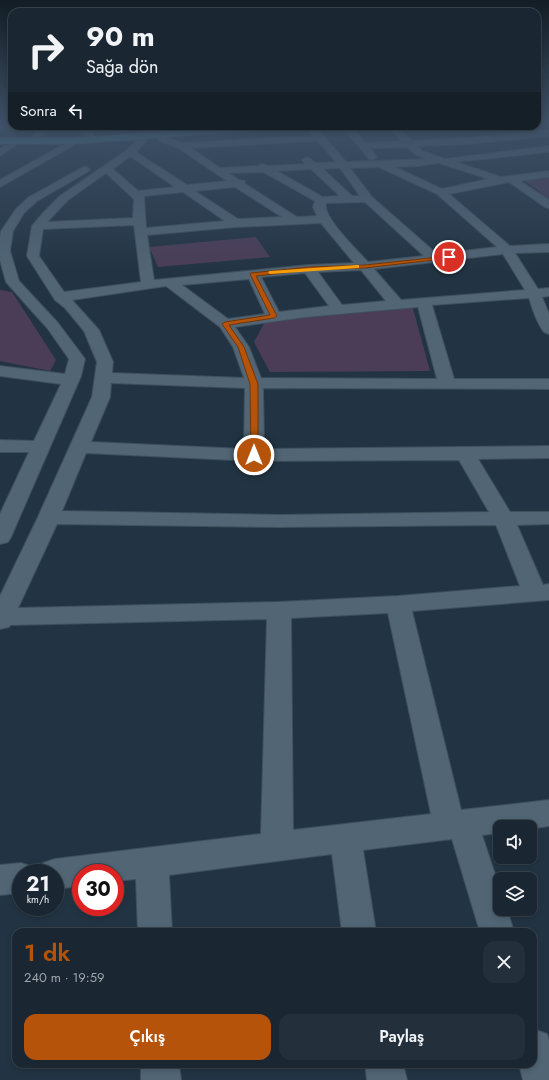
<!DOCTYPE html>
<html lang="tr">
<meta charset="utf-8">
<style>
:root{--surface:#1a2732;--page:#232f3a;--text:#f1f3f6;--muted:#9fa5ac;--line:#38444d;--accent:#b45309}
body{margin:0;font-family:Jost,sans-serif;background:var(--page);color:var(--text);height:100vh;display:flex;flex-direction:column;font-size:15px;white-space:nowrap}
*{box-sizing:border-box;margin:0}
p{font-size:13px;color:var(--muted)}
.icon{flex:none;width:22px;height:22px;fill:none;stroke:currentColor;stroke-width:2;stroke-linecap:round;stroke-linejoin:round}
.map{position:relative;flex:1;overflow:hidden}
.details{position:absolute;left:12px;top:928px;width:525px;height:140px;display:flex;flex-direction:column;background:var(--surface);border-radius:12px;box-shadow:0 2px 6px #0003,0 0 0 1px var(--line)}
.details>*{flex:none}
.top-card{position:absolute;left:8px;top:8px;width:533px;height:122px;border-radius:12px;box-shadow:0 2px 6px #0003,0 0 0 1px var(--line);background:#1a2732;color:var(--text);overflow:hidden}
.buttons{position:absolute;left:493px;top:820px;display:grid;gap:8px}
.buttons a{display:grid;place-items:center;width:44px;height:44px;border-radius:8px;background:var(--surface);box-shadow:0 2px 6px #0003,0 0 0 1px var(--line);font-size:20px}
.speed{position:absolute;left:12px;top:864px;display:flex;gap:8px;font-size:20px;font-weight:700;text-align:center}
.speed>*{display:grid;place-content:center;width:52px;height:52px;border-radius:50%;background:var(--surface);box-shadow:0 2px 6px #0003,0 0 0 1px var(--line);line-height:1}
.speed small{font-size:10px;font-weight:400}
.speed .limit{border:6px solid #d22;background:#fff;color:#111}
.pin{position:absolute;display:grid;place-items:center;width:34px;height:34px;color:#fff;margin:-17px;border:2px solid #fff;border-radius:50%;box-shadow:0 1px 4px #0007}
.me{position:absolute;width:44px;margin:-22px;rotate:0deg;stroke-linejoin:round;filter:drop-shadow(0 0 3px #0008)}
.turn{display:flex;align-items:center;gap:14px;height:84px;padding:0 12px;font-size:18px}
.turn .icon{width:52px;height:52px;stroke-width:2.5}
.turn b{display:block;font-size:28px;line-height:34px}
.then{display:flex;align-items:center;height:38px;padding:0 12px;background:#0003;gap:8px;font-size:15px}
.round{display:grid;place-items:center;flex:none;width:42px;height:42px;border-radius:12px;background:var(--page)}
.headline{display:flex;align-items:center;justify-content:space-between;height:68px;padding:0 12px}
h1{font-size:24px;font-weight:600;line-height:30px;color:var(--accent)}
.cta{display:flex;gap:8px;margin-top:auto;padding:8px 12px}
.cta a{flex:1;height:46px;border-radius:12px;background:var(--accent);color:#fff;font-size:16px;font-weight:600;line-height:46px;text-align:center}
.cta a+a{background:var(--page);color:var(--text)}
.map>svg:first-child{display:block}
.green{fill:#4b3d58}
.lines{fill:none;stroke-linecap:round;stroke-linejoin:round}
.minor-casing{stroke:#3f4f5c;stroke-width:2}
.major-casing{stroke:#3f4f5c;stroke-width:2}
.minor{fill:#516575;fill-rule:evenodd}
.major{fill:#3e889a;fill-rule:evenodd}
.route{fill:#b45309;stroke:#753606}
.slow{fill:#f59e0b}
</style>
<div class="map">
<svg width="549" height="1080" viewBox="0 0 549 1080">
<rect width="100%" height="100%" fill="#223443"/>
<g class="green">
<polygon points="549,177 549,199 524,180"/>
<polygon points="256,237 270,257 158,267 149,247"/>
<polygon points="0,290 12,292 56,360 50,371 0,361"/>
<polygon points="412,305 430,371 270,372 254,342 267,318"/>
</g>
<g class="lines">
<g class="minor-casing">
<g id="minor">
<polygon points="4,122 12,122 12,124 0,132 0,125"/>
<polygon points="40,126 49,126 39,139 33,139 32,137"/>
<polygon points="80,126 88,126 94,135 93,137 87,137"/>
<path d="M151,126H160L136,152L187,185L227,181L178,148L160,141L158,139L160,137H166L182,143L313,136L306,126H315L346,162L427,159L416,155L407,147L370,148L377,157L372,160L369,159L350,136L346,126H354L357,133L365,143L402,141L387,126H396L412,141L468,138L549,130V136L468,144L417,146L422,151L445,159L549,146V152L456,162L501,177L549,171V177L520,181L549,200V208L545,207L509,182L449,194L510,246L549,244V252L515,253L538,289L549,288V296L542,297L549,314V334L544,332C536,322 533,310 529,298L432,305L454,379H549V389L263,388L264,449L549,446V458L478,459L510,512H549V524L517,525L543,585L549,584V600L412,611L461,810L549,800V826L530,829V827H500V833L482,835L500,889V909H507L514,932H480L452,839L363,850L376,932H342L332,854L169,875L172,932H138L136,879L115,881V873H81V886L55,889V873H39L43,863L55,859L261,834L267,619L10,625L9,627L0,629V596L38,517L92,397L97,362L84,331L65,308L55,300L27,256L32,226L43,213L60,196L127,150ZM318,141L336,162L316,163L307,157L302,160L305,164L267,166L262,164L258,166L220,168L191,148ZM130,156L175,187L138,191L113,169ZM439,163L488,179L442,189L395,167L418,166ZM379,167L437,194L497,247L437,254L372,197L350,168ZM340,168L360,196H352L323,169ZM311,169L340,196L323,197L277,171ZM263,172L315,201L313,207L317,216L297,217L245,184V181L239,180L229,173ZM106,173L134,199L133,218L47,222L68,200ZM235,187L282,217L238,219L195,191ZM183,192L225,221L146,228L144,196ZM365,202L424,256L368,262C358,251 322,217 326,203ZM321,223L354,263L309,265L154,280L147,235L236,227ZM134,225L141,282L64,292L39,256L43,229ZM503,254L525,290L401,300L374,269ZM361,270L386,301L342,305L318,272ZM305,273L329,306L279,312L261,277ZM249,279L265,314L228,319L182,285ZM166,286L220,327L233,347L244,378L112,373L113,362L99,330L72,300ZM418,307L437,379L261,378L249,347L235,327L306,317ZM111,383L245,388L244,449L91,442L110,397ZM86,453L254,461L459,460L489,512L279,515L62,511ZM57,524L279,527L496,525L520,586L398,596L279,602L18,608ZM388,613L431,814L293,830L291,618Z"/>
<polygon points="16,138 21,141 19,143 0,156 0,149"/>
<polygon points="75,138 80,141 78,143 0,187 0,180"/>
<polygon points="85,166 90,169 89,171 37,201 24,213 13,231 10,251 19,281 58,323 85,359 81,376 11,537 8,542 0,544 0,514 29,452 0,452 0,440 34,441 61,384 0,376 0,366 65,374 69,359 48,329 6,282 0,260 0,237 1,231 16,209 29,197"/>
<polygon points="21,863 33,867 35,873 21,873 21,893 0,895 0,865"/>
<polygon points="533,1029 547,1034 549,1040 549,1080 523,1080 519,1064 533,1064"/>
<polygon points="141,1064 179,1064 181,1080 141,1080"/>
<polygon points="365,1064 403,1064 407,1080 367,1080"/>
</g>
</g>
<g class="major-casing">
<polygon id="major" points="240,126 279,126 275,129 75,144 0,144 0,138 75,138"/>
</g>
<use href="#minor" class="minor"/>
<use href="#major" class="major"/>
</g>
<linearGradient id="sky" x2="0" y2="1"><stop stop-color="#131d25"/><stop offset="0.45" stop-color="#3e5066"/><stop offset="1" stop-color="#3e5066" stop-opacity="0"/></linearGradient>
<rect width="549" height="273" fill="url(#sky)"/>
<polygon class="route" points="449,256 452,257 451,258 365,268 309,270 256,276 277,316 274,318 229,325 244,347 258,384 258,455 254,457 251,457 250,384 238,347 222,324 225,322 270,315 250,274 251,273 309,267 365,265"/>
<polygon class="slow" points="357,265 359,265 359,268 270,274 268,272 270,271"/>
</svg>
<div class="buttons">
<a><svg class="icon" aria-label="sound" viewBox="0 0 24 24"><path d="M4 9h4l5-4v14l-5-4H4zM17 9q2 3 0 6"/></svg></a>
<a><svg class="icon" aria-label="layers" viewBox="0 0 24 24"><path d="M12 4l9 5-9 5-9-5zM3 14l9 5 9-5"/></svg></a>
</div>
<div class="speed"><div>21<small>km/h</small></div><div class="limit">30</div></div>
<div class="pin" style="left:449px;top:257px;background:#d93025"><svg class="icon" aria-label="arrive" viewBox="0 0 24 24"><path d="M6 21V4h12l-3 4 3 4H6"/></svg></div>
<svg class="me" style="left:254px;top:455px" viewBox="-20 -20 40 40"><circle r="17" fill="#b45309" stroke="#fff" stroke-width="3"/><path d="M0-11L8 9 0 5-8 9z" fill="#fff"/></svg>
<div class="top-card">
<div class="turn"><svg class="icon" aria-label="right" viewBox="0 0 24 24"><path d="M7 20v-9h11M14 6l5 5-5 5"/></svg><div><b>90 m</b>Sağa dön</div></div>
<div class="then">Sonra<svg class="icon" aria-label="left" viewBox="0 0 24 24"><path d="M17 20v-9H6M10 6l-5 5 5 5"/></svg></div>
</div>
<section class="details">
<div class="headline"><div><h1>1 dk</h1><p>240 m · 19:59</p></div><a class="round"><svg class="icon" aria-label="close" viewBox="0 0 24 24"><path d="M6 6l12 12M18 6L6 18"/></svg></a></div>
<div class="cta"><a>Çıkış</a><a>Paylaş</a></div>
</section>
</div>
